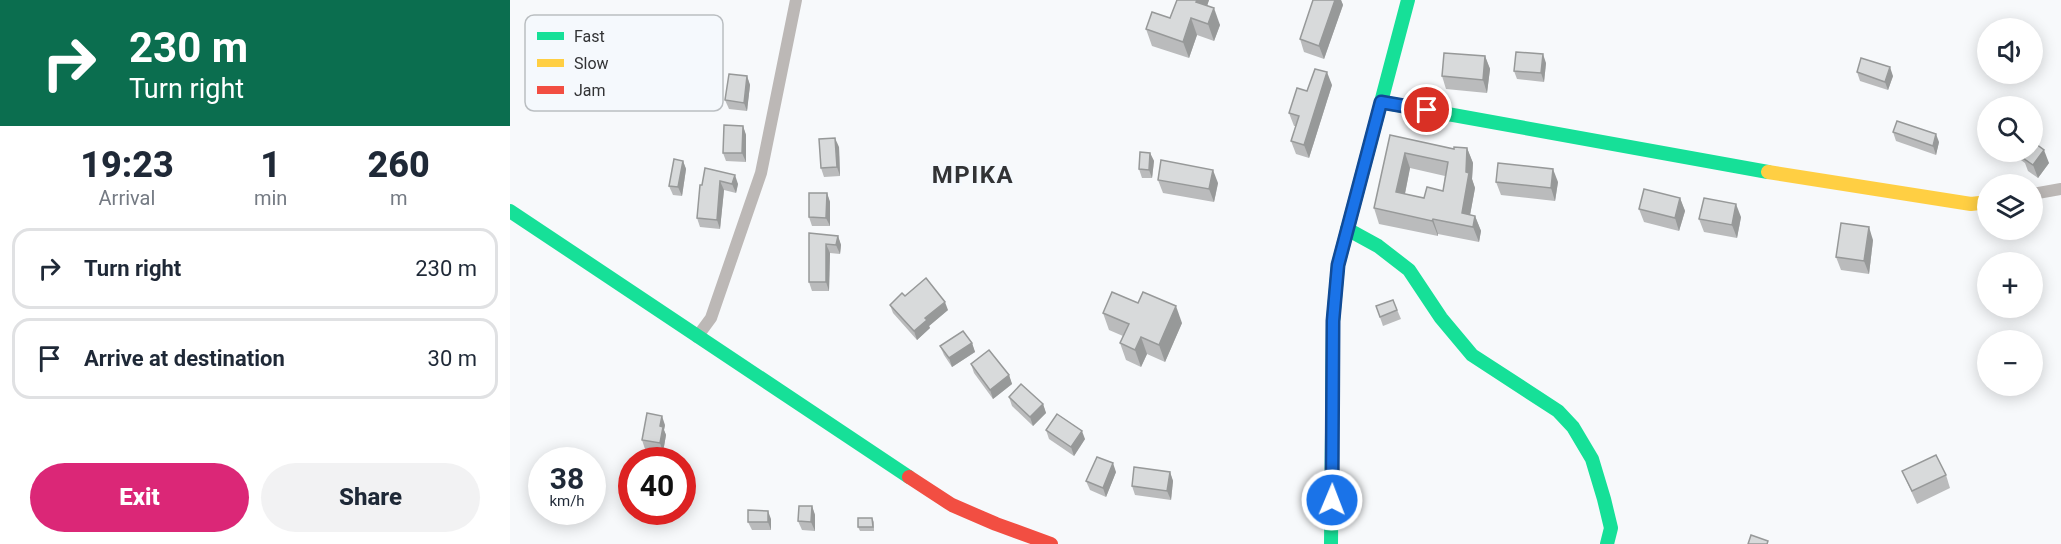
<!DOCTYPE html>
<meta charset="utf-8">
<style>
:root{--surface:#fff;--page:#f2f2f3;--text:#1f2937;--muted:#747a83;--line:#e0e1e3;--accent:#db2777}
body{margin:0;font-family:Roboto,sans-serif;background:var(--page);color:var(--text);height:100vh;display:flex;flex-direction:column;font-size:22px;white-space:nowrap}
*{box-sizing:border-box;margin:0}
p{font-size:20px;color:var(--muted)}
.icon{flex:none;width:33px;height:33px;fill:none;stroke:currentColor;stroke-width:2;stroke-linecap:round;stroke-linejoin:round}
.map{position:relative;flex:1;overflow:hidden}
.details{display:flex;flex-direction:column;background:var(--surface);width:510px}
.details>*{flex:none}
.hud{background:#0b6e4f;color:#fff;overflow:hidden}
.buttons{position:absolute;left:1467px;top:18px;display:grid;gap:12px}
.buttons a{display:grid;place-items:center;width:66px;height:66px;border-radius:50%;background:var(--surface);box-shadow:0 3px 15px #0003;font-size:30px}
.speed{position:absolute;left:18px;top:447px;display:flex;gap:12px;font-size:30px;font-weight:700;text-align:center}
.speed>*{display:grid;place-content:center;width:78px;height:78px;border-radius:50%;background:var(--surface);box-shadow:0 3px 15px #0003;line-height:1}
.speed small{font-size:15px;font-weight:400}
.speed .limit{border:9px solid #d22;background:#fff;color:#111}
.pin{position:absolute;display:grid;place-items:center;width:51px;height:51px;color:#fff;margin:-26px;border:3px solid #fff;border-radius:50%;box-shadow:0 2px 6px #0007}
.me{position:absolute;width:66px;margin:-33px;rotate:1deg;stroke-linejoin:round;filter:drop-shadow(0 0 4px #0008)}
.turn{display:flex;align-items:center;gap:21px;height:126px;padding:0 30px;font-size:27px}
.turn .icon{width:78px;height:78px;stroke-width:2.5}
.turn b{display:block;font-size:42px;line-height:51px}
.eta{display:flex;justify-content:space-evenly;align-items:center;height:102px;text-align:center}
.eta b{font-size:36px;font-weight:800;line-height:42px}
.cta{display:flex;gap:12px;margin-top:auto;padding:12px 30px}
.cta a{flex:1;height:69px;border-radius:36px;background:var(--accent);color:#fff;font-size:24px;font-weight:800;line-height:69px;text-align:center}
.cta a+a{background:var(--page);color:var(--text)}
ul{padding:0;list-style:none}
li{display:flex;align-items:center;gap:18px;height:81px;margin:0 12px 9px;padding:0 18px;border:3px solid var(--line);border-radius:18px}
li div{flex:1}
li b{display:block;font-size:22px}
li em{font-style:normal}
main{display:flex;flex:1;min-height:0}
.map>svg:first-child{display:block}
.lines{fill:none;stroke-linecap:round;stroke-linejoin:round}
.street{stroke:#bcb8b6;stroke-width:12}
.fast{stroke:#16e098;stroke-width:14}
.slow{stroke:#ffcf43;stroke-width:14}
.jam{stroke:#f24e42;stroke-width:14}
.wall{fill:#babbbc;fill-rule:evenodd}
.shaded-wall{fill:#979999}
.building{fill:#d8dadb;stroke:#979999;stroke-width:1.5;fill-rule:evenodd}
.route-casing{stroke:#114b97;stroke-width:15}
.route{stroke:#1a73e8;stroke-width:10}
.labels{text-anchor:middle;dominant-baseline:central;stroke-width:6;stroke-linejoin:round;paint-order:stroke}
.district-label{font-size:24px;font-weight:bold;letter-spacing:1.5px;fill:#323335;stroke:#f5f9fd}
.key{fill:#f5f9fd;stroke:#babec1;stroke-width:1.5}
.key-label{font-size:16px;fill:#323335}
</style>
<main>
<section class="details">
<div class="hud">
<div class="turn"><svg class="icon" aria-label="right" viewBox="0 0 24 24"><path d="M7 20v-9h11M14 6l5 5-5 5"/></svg><div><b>230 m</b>Turn right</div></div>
</div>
<div class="eta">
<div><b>19:23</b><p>Arrival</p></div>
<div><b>1</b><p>min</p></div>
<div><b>260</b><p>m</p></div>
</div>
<ul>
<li><svg class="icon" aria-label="right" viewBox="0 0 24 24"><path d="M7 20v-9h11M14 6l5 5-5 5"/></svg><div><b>Turn right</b></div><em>230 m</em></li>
<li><svg class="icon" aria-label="arrive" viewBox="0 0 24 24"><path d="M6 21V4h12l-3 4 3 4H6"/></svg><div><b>Arrive at destination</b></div><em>30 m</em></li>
</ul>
<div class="cta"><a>Exit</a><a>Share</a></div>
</section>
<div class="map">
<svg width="1551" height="544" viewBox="0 0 1551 544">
<rect width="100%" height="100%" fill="#f7f9fb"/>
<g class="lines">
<g class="street">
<polyline points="1522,194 1551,189"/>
<polyline points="187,337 201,318 251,173 286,0"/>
</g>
<g class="fast">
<polyline points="871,102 1258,172"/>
<polyline points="0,211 399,477"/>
<polyline points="837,229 868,246 899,270 931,318 962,355 1048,411 1063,427 1082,459 1094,499 1101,528 1097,544"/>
<polyline points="821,544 823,321 828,265 898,0"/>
</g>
<polyline class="slow" points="1258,172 1461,204 1478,202"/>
<polyline class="jam" points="399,477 442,505 486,524 541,544"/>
</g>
<g class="wall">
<polygon points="667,0 699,0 697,5 710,25 704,41 687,35 679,58 642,46 636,29 660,18"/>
<polygon points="803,0 831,0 833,5 814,59 794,52 790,39"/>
<polygon points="975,56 980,69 977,93 936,89 932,76"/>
<polygon points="1036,63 1034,82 1007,79 1004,71"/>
<polygon points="1347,72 1383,76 1378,90 1350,81"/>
<polygon points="237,76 240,85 237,111 219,109 215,100"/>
<polygon points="822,85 799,158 786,154 781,141 786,126 784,126 779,113 797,91"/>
<polygon points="233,126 236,135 236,162 216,161 213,153"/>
<polygon points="1383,132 1429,142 1426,155 1386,141"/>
<path d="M880,135L944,149L957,148L963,163L962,179L965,188L960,215L965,216L971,231L969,242L928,234V236L869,224L864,208ZM900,168L935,176L933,191L914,198L895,194Z"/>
<polygon points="329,147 330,176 314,177 311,168"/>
<polygon points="1500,152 1522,152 1539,163 1528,178 1518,171 1515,163"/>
<polygon points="640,153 644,161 642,178 632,178 629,169"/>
<polygon points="173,161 176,169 172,196 163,195 159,186"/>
<polygon points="195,168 228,184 226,193 214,190 210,229 190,227 187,218 192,185"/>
<polygon points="648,180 708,183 704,202 653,193"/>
<polygon points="986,182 1048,182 1045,201 991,195"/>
<polygon points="317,193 320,202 320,226 302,226 299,217"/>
<polygon points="1170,198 1175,211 1169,231 1134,222 1129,209"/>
<polygon points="1231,217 1227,238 1194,232 1189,219"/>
<polygon points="299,233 328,236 331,245 330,254 320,253 319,291 302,291 299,282"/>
<polygon points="1363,240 1359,274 1331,270 1326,257"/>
<polygon points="395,296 438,310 419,326 420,328 407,340 383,313 380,305"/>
<polygon points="883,300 891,319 873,326 866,306"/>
<polygon points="593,313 672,323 655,362 637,354 631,367 616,360 610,343 613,336 599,330"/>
<polygon points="462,343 465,352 442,367 434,355 430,346"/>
<polygon points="461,364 499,375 502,384 483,399 464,373"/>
<polygon points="499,397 533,404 536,413 523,426 502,406"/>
<polygon points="155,425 154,430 156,435 153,452 135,449 132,440"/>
<polygon points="536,430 575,439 564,456 539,439"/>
<polygon points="1392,471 1436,475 1440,488 1407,504"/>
<polygon points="606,472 596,497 580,490 576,481"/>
<polygon points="660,472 663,481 661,500 625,495 622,486"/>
<polygon points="302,506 305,515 305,531 292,530 288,521"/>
<polygon points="362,518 364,522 364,531 350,531 348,527"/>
<polygon points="261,519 261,530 242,530 238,522"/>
</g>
<g class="shaded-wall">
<polygon points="687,0 699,0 693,19 686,2"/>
<polygon points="825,0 831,0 833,5 814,59 809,46"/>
<polygon points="704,8 710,25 704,41 698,24"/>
<polygon points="681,18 687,35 679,58 673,42"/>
<polygon points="1033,54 1036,63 1034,82 1031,73"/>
<polygon points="975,56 980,69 977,93 973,80"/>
<polygon points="1380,67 1383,76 1378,90 1375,82"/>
<polygon points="817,72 822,85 799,158 794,145"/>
<polygon points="237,76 240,85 237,111 234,103"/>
<polygon points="233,126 236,135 236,162 232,153"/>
<polygon points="1426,134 1429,142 1426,155 1423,146"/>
<polygon points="325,138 329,147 330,176 327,167"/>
<polygon points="957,148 963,163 962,179 965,188 958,226 952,213"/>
<polygon points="1534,150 1539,163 1528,178 1523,165"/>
<polygon points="640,153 644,161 642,178 639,170"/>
<polygon points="895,153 900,168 892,208 886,192"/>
<polygon points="173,161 176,169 172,196 168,187"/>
<polygon points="1043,169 1048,182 1045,201 1041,188"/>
<polygon points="703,170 708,183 704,202 699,189"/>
<polygon points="225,175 228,184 226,193 222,184"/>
<polygon points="210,181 214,190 210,229 207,220"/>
<polygon points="317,193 320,202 320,226 316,218"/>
<polygon points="1170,198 1175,211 1169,231 1165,218"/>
<polygon points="1226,204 1231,217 1227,238 1222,225"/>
<polygon points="965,216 971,231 969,242 963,227"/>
<polygon points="923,219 928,234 928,236 922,221"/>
<polygon points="1359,227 1363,240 1359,274 1354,261"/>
<polygon points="328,236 331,245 330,254 326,245"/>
<polygon points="316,244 320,253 319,291 316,282"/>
<polygon points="435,302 438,310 419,326 420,328 407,340 404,331 415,318"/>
<polygon points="666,306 672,323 655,362 649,345"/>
<polygon points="631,337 637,354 631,367 625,350"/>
<polygon points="462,343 465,352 442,367 439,358"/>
<polygon points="499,375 502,384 483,399 480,390"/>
<polygon points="533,404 536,413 523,426 520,417"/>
<polygon points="152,416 155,425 154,430 156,435 153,452 150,443 150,426"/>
<polygon points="572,431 575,439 564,456 561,447"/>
<polygon points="603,463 606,472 596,497 593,488"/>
<polygon points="660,472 663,481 661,500 657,491"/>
<polygon points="302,506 305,515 305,531 301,522"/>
<polygon points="258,511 261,519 261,530 258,522"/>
</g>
<g class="building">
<polygon points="667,0 687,0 686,2 704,8 698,24 681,18 673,42 636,29 642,12 660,18"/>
<polygon points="803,0 825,0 809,46 790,39"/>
<polygon points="1006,52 1033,54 1031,73 1004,71"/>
<polygon points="934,53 975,56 973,80 932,76"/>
<polygon points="1351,58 1380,67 1375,82 1347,72"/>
<polygon points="805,69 817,72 794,145 781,141 789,116 779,113 787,88 797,91"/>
<polygon points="219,74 237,76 234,103 215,100"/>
<polygon points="1387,121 1426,134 1423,146 1383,132"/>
<polygon points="214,125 233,126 232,153 213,153"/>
<path d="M880,135L944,149V147L957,148L956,172L959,173L952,213L965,216L963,227L923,219L922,221L864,208ZM895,153L938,162L933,191L917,187L914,198L886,192Z"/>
<polygon points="325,138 327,167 311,168 309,139"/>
<polygon points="1522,141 1534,150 1523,165 1513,158 1516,154 1513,152 1522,152"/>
<polygon points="630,152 640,153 639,170 629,169"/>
<polygon points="164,159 173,161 168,187 159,186"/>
<polygon points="651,160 703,170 699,189 648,180"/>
<polygon points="988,163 1043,169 1041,188 986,182"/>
<polygon points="195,168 225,175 222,184 210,181 207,220 187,218 190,185 192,185"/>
<polygon points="1134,189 1170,198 1165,218 1129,209"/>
<polygon points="299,193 317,193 316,218 299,217"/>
<polygon points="1194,198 1226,204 1222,225 1189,219"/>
<polygon points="1331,223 1359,227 1354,261 1326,257"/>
<polygon points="299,233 328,236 326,245 316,244 316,282 299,282"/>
<polygon points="416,278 435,302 415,318 417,320 404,331 380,305 392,293 395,296"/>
<polygon points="602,292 628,303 633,292 666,306 649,345 631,337 625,350 610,343 619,324 593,313"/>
<polygon points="883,300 887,310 870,317 866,306"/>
<polygon points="453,331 462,343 439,358 430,346"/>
<polygon points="479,350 499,375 480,390 461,364"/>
<polygon points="511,384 533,404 520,417 499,397"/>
<polygon points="137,413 152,416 150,426 153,427 150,443 132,440"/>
<polygon points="547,414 572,431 561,447 536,430"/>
<polygon points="1426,455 1436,475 1402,491 1392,471"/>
<polygon points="587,457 603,463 593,488 576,481"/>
<polygon points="624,467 660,472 657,491 622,486"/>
<polygon points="289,506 302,506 301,522 288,521"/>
<polygon points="238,510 258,511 258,522 238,522"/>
<polygon points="348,518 362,518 363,527 348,527"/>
<polygon points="1241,535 1258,541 1257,544 1238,544"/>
</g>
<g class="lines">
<g class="route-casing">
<polyline id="route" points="822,500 823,321 828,265 871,102 917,110"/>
</g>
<use href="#route" class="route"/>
</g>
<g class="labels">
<g class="district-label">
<text x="463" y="175">MPIKA</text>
</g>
</g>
<rect x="15" y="15" width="198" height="96" rx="9" class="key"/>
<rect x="27" y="32" width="27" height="8" fill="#16e098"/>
<rect x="27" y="59" width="27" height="8" fill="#ffcf43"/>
<rect x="27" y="86" width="27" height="8" fill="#f24e42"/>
<g class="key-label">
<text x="64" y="42">Fast</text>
<text x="64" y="69">Slow</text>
<text x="64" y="96">Jam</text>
</g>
</svg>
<div class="buttons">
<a><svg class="icon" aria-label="sound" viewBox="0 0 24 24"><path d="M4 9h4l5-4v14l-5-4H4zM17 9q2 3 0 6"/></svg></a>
<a><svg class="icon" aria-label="search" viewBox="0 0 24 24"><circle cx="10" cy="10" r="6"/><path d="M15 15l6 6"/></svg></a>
<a><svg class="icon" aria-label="layers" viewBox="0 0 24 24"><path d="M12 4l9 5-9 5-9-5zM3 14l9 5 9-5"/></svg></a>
<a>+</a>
<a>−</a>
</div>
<div class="speed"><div>38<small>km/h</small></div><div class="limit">40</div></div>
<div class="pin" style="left:917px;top:110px;background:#d93025"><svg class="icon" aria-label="arrive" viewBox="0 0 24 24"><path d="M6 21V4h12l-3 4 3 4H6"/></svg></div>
<svg class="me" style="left:822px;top:500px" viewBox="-20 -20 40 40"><circle r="17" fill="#1a73e8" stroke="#fff" stroke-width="3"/><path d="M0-11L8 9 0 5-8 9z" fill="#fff"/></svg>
</div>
</main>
